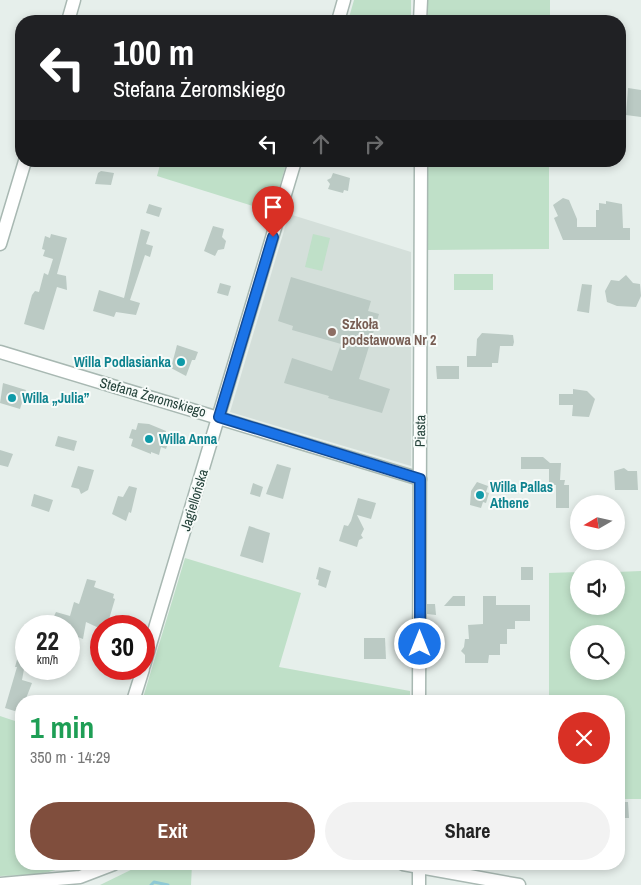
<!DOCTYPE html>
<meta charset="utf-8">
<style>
:root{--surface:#fff;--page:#f2f2f2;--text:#222;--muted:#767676;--accent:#804e3d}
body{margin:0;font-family:"Archivo Narrow",sans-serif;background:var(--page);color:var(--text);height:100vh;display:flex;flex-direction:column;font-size:19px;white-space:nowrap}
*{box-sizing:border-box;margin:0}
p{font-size:16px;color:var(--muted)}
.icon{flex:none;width:28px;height:28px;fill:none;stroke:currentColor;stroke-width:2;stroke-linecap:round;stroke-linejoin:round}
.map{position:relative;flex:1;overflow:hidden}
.side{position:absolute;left:15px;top:695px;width:610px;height:175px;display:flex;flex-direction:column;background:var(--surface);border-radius:20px;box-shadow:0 2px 8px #0003}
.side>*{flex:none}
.hud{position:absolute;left:15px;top:15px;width:611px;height:152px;border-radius:20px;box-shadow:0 2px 8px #0003;background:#202124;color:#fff;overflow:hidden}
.needle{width:32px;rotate:261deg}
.controls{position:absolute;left:570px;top:495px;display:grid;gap:10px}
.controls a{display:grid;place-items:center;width:55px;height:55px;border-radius:50%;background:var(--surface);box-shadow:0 2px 8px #0003;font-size:25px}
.speed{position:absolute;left:15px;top:615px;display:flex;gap:10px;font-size:25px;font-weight:700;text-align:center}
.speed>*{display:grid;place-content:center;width:65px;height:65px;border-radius:50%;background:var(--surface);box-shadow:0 2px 8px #0003;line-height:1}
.speed small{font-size:12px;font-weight:400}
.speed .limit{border:8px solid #d22;background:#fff;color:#111}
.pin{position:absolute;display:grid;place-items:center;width:42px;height:42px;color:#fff;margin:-51px -21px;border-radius:50% 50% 50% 0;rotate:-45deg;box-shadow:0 0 5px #0007}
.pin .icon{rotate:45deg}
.me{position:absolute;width:55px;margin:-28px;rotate:0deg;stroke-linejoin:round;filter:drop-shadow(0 0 4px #0008)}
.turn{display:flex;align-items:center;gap:18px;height:105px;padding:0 15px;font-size:22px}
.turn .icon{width:65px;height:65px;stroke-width:2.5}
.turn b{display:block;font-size:35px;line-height:42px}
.lanes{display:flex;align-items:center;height:48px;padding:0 15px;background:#0003;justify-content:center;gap:25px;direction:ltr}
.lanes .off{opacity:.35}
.round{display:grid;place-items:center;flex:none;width:52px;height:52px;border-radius:26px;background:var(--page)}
.overview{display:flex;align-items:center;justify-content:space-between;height:85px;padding:0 15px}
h1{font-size:30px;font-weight:800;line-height:38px;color:#1e9e55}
.primary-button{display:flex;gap:10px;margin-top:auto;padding:10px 15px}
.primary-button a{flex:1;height:58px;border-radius:30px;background:var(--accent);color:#fff;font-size:20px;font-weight:800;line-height:58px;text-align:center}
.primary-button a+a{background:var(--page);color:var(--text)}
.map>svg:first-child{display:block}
.built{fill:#d4dfda}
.green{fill:#bfe0c8;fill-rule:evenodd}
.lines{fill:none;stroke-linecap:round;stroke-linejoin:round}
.stream{stroke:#8ec9d4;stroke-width:3}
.building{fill:#bbcac4}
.minor-casing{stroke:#a8b8b2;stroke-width:15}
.minor{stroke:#fff;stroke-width:12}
.route-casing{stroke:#114b97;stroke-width:12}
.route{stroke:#1a73e8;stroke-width:9}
.education-dot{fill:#8d6e63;stroke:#f7fbf9;stroke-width:2}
.culture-dot{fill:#0f9aa8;stroke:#f7fbf9;stroke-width:2}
.labels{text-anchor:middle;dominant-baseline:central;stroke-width:4;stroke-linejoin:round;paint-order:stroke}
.education-label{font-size:14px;font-weight:bold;fill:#785e54;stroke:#f7fbf9;text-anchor:start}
.culture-label{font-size:14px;font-weight:bold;fill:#0d838f;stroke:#f7fbf9;text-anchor:start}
.street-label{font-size:14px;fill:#24423a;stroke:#f7fbf9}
</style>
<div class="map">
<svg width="641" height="885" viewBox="0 0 641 885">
<rect width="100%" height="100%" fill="#e6efeb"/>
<polygon class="built" points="289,214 411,252 411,466 230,412"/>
<g class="green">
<polygon points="354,0 411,0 411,21 348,21"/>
<rect x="428" y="0" width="122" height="21"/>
<polygon points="161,161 287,161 272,212 157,176"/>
<polygon points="428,161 549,161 549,249 428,250"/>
<polygon points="313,234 330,238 322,271 305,267"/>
<rect x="454" y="274" width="39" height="16"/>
<polygon points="185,558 301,593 279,667 410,691 410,701 142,701"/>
<path d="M641,571V799H619V701H549V573L579,572V606H616V572ZM579,634H616V671H579Z"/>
<path d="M0,716L21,723V864H69C49,876 23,875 0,876Z"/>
<polygon points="143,864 192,864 191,885 100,885"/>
</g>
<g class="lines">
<polyline class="stream" points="151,885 154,882 168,885"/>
</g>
<g class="building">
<polygon points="628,88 641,90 641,117 626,115"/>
<polygon points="101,171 114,173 111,185 95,184 98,173"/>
<polygon points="333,173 350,178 348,191 344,190 343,193 328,189 330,184 327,180 331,178"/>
<polygon points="563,198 569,200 577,219 577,227 596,227 596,210 599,210 599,203 606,204 606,201 622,204 623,228 630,228 630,240 563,240 554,218 558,216 553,205"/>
<polygon points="149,204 162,208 159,217 146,213"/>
<polygon points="213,226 224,229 222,237 226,241 224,249 218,250 215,256 204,251"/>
<polygon points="141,229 150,232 146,244 153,246 150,257 145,255 130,300 140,303 136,315 116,312 114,317 93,311 99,290 124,298"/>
<polygon points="51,234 67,238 57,274 66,276 67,290 57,287 44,330 24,324 32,295 35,291 39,292 44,273 48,275 53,259 43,256 45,250 42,249 45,236 50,238"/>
<polygon points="626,275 633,283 640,284 641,296 636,307 617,306 607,302 605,291 611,280 619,281"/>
<polygon points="291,277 371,301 368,311 379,314 359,379 390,389 382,413 328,398 329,396 284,383 292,358 332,371 341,344 292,330 293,326 278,321"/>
<polygon points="220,283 231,286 228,296 217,293"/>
<polygon points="582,284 592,285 589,313 577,311"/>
<polygon points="482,333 513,335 514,342 513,346 500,346 498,363 492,363 492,367 467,367 467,356 476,356 477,339"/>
<polygon points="177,345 198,352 195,360 192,360 186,376 171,368"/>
<polygon points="436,366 459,366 459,379 437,379"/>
<polygon points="3,383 26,390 20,409 0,403"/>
<polygon points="573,389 587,391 595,399 589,417 572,416 573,405 559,405 559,394 573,394"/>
<polygon points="138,423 149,424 166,431 164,439 169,440 166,449 161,447 159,455 151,452 151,454 131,446 133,439 129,438 132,429 136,430"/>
<polygon points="58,436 77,441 74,451 55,446"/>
<polygon points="0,450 13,454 8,467 0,465"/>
<polygon points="521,457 543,457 550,463 561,463 560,480 565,480 564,485 569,485 569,508 556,508 556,485 549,485 549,469 521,469"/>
<polygon points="277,464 291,468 283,499 266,494"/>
<polygon points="78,466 94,470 88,490 81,494 79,489 71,487"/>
<polygon points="624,468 628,471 637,471 638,490 615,490 614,471"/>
<polygon points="477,482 488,486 486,492 489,493 486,503 483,502 481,508 470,505 471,491"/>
<polygon points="253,483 263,487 260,497 250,494"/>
<polygon points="129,486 137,488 131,513 129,512 126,521 112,514 118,496 123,497"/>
<polygon points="34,494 53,500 49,512 31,506"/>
<polygon points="358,498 376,503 371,519 357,515 364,529 361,535 363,538 359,540 357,547 339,541 344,525 348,526 351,521"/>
<polygon points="249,526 270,533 263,563 240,556"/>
<polygon points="319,567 331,571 326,588 318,585 319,580 316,579"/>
<rect x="521" y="567" width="12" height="13"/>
<polygon points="87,579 96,581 94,587 114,594 113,598 115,599 107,626 99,628 86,622 83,639 75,636 69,651 69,626 49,626 56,612 70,616 74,602 79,604"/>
<polygon points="453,596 465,596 465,606 444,606"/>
<polygon points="483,596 496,596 496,605 530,605 530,621 515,621 515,629 507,629 507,644 500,644 500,655 489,655 488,663 465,663 465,655 461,651 464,647 465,639 469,639 468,625 483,624"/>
<polygon points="427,604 435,604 436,615 427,614"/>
<polygon points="364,638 385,638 386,659 364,659"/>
<polygon points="18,656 26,658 22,680 32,683 25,701 21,701 21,713 5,708 17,667 15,667"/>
<polygon points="134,669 131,680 123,677 125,670"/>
<polygon points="619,802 628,802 629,818 619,818"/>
</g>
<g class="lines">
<g class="minor-casing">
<g id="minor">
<polyline points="68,21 74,0"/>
<polyline points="338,21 344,0"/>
<polyline points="420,21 421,0"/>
<polyline points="0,244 25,161"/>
<polyline points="0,352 420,479"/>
<polyline points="144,665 295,161"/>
<polyline points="133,701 143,669"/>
<polyline points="419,701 421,161"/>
<polyline points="403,864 519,885"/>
<polyline points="419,864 419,885"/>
<polyline points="0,884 80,877 114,864"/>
</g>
</g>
<use href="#minor" class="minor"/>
</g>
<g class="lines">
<g class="route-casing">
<polyline id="route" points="273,237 219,417 420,479 420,644"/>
</g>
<use href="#route" class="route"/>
</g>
<circle class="education-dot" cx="332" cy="332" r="5"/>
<g class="culture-dot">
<circle cx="181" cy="362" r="5"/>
<circle cx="12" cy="398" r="5"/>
<circle cx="149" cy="439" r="5"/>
<circle cx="480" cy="495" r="5"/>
</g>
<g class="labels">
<g class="education-label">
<text x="342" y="324">Szkoła<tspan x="342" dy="16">podstawowa Nr 2</tspan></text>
</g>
<g class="culture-label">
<text x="171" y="362" text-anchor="end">Willa Podlasianka</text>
<text x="22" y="398">Willa „Julia”</text>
<text x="159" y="439">Willa Anna</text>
<text x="490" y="487">Willa Pallas<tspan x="490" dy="16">Athene</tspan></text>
</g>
<g class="street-label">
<text transform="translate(153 397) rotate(16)">Stefana Żeromskiego</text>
<text transform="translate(420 431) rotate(-89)">Piasta</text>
<text transform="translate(194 500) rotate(-73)">Jagiellońska</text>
</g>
</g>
</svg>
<div class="controls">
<a><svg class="needle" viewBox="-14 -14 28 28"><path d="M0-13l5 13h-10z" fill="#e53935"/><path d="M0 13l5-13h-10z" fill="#767676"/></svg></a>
<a><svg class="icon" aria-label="sound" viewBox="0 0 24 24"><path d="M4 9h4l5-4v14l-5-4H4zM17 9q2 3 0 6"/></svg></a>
<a><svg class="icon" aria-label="search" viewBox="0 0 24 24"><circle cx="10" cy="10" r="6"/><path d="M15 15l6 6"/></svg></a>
</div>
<div class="speed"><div>22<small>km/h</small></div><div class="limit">30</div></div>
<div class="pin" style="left:273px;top:237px;background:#d93025"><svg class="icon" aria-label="arrive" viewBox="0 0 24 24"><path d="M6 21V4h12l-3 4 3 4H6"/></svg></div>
<svg class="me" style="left:420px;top:644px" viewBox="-20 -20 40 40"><circle r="17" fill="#1a73e8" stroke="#fff" stroke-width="3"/><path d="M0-11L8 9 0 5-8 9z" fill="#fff"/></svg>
<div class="hud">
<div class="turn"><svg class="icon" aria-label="left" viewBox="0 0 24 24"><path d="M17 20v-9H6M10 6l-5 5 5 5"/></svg><div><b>100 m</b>Stefana Żeromskiego</div></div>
<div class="lanes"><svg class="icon" aria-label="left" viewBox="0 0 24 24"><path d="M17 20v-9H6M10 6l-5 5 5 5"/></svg><svg class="icon off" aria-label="ahead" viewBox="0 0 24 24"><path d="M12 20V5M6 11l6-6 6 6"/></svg><svg class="icon off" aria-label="right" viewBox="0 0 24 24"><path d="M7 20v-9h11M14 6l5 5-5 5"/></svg></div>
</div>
<section class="side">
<div class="overview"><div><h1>1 min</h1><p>350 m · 14:29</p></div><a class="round" style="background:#d93025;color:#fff"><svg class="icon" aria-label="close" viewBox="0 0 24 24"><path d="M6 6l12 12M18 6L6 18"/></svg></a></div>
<div class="primary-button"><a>Exit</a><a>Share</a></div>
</section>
</div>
